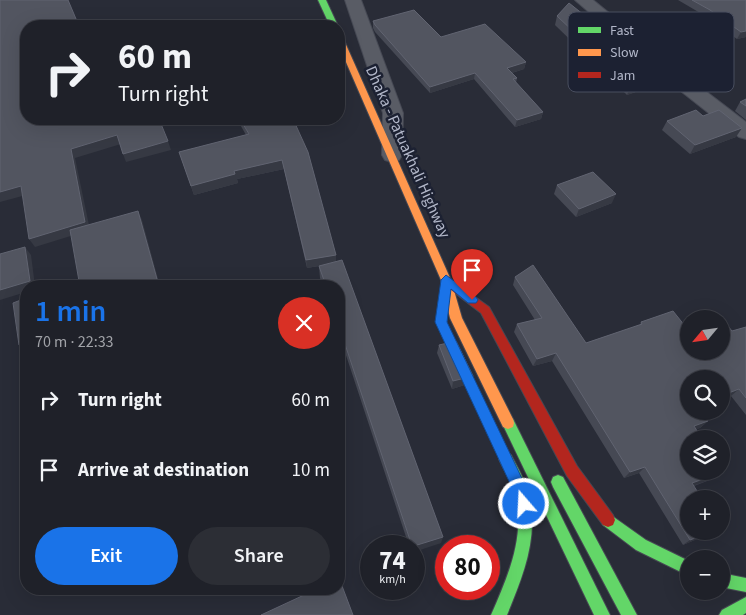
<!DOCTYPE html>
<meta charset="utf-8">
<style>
:root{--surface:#1f2129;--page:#2c2e35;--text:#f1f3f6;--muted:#a1a3a8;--line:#3c3e46;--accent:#1a73e8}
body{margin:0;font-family:"Source Sans 3",sans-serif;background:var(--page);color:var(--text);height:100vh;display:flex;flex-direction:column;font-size:19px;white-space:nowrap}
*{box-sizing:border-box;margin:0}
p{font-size:16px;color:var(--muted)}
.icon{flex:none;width:28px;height:28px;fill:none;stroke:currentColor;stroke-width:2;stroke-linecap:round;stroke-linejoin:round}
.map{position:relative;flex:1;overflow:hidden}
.details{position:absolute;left:20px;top:280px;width:325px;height:315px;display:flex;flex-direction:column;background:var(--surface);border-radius:20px;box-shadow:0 5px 20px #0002,0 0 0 1px var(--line)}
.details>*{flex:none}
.banner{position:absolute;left:20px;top:20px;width:325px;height:105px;border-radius:20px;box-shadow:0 5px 20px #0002,0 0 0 1px var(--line);background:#1f2129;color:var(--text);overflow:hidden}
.needle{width:32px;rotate:241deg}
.fabs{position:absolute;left:680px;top:310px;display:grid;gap:10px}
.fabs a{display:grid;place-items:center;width:50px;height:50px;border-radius:50%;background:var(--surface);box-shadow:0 5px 20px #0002,0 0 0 1px var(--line);font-size:25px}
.speed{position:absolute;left:360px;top:535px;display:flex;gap:10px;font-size:25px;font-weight:700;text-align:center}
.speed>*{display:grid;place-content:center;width:65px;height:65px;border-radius:50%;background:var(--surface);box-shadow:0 5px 20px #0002,0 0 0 1px var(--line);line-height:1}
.speed small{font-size:12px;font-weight:400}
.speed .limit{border:8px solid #d22;background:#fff;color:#111}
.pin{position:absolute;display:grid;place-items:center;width:42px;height:42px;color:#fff;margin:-51px -21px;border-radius:50% 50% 50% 0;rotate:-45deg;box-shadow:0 0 5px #0007}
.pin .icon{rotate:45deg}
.me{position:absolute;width:55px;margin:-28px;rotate:341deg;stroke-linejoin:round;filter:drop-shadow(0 0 4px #0008)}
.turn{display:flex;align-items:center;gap:18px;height:105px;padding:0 15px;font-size:22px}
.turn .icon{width:65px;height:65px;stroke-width:2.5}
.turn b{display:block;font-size:35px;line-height:42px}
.round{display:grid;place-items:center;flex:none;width:52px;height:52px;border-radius:26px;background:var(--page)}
.summary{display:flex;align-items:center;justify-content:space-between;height:85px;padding:0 15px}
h1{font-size:30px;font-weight:600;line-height:38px;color:var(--accent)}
.button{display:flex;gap:10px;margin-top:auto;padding:10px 15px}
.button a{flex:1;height:58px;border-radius:30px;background:var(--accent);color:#fff;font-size:20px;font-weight:600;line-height:58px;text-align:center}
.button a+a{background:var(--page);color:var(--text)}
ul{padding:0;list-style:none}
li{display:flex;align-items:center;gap:15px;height:70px;padding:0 15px}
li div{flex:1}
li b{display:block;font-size:19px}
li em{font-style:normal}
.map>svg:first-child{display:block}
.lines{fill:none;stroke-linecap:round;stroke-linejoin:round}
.street-casing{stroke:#464954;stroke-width:2}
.fast-casing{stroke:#464853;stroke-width:2}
.slow-casing{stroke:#464853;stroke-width:2}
.jam-casing{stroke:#464853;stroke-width:2}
.street{fill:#595c65;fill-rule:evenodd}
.fast{fill:#63d668;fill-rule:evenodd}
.slow{fill:#ff974d;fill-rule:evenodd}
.jam{fill:#b3261e;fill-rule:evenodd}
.wall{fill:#464954}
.shaded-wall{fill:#363943}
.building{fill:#525560;stroke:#616471}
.route{fill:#1a73e8;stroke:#114b97}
.labels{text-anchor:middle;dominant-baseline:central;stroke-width:5;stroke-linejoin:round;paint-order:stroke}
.street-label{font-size:16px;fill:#b2b7c9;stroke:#1c2132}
.key{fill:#1c2132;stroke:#494e5f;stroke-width:1}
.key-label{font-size:14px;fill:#b2b7c9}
</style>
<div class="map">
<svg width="746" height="615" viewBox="0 0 746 615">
<rect width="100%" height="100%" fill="#292c37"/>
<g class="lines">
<g class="street-casing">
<g id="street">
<polygon points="345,0 361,0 403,113 402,155 399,160 392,162 385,160 382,155 383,113"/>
<polygon points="575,0 593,0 691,80 746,122 746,139 739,137 677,88"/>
</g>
</g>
<g class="fast-casing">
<g id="fast">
<polygon points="318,0 326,0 338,26 330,26"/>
<polygon points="508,417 513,419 610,615 594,615 502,423 503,419"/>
<path d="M506,453L511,455C517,467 525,479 528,493C540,535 523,576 507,615H491C508,576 527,534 514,491C511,480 504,470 499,459L501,455Z"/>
<polygon points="558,475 563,477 637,615 621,615 553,487 551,482 553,477"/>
<polygon points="608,513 646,540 689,561 689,576 636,550 603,525 601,520 603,515"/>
<polygon points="721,573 746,578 746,592 721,587"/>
<polygon points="746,597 746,613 743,615 719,615 722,610"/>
</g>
</g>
<g class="slow-casing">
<polygon id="slow" points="339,36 343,38 451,280 462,318 513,419 514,423 513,427 508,429 503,427 450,318 441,280 339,46"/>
</g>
<g class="jam-casing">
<polygon id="jam" points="446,276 489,307 577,466 613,515 615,520 613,525 608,527 603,525 567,476 481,313 442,283 441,280"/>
</g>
<use href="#street" class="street"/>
<use href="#fast" class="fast"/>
<use href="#slow" class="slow"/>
<use href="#jam" class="jam"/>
</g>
<g class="wall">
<polygon points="678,0 746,0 746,37 737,39 707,17"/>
<polygon points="557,16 656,85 627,95 555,25"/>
<polygon points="373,21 441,37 526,62 524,69 512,73 517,78 516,83 543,112 541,119 515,127 474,79 430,93 375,32 373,28"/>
<polygon points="746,99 746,120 735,111 740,102"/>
<polygon points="703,116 736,137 690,154 662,130 667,121"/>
<polygon points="237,119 293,119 336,261 441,543 409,546 339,334 339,286 323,286 320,278 319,266 307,268 284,169 237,179 238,183 194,195 179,152 246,135"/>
<polygon points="557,185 612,203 576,217 554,194"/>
<polygon points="515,277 586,343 640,325 641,322 685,326 732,331 746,327 746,415 731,396 689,411 708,421 700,428 696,429 715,478 694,486 689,531 716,531 683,545 639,473 624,478 552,361 533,366 514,332 517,324 535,320 513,285"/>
<polygon points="439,345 471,383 452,389 437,353"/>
</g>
<g class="shaded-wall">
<polygon points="746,31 746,37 737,39 741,32"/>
<polygon points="526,62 524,69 505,75 507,68"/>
<polygon points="475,73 474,79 430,93 430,87"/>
<polygon points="660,76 656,85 627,95 631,86"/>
<polygon points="543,112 541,119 515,127 517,120"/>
<polygon points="742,128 736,137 690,154 695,145"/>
<polygon points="117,135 121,144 75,158 90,230 35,247 29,239 71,149"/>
<polygon points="168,141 171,150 126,162 123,154"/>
<polygon points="282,160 284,169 237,179 238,183 194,195 191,186 234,171"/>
<polygon points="21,186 26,195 0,202 0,192"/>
<polygon points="616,194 612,203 576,217 579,209"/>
<polygon points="138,211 142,220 160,286 136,286"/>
<polygon points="25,247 31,255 35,286 26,286 26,292 0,300 0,290"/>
<polygon points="336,255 336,263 307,268 306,260"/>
<polygon points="26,343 26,352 19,345"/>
<polygon points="556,353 552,361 533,366 537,359"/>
<polygon points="473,376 471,383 452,389 453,381"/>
<polygon points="739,389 731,396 721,400 721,396"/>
<polygon points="708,421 700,428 687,433 694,426"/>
<polygon points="645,467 639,473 624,478 630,472"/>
<polygon points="723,472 715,478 684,489 692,483"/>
<polygon points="713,531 716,531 683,545 690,540"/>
<polygon points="443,537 441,543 414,552 414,546"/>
</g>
<g class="building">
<polygon points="0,0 68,0 79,26 26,26 26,119 159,119 168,141 123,154 117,135 71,149 85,222 29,239 21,186 0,192"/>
<polygon points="692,0 746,0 746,31 741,32 710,10"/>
<polygon points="569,3 660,76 631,86 557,16"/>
<polygon points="414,10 441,37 485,24 526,62 507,68 517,78 513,79 543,112 517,120 475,73 430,87 375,25 373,21"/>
<polygon points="129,22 131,26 115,26"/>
<polygon points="746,99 746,106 740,102"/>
<polygon points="696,110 703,116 719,110 742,128 695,145 667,121"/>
<polygon points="240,119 293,119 308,152 336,255 306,260 282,160 234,171 235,174 191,186 179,152 249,134"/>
<polygon points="593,172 616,194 579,209 557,185"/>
<polygon points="138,211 157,279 136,286 64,286 79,281 70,230"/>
<polygon points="25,247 30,281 0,290 0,254"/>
<polygon points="342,260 443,537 414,546 412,546 339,326 339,286 326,286 319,266"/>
<polygon points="533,265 586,343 642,324 641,322 673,311 685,326 689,324 689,351 721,351 721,319 705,319 718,314 732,331 746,327 746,398 739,389 721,396 721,379 689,379 689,411 701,411 708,421 694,426 702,439 689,439 689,471 721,471 721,469 723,472 692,483 702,499 689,499 689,531 713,531 690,540 645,467 630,472 556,353 537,359 517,324 542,318 515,277"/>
<polygon points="26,298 26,343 19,345 13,303"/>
<polygon points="456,341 473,376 453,381 439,345"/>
<polygon points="339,578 353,615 261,615 317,589 339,589"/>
</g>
<polygon class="route" points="446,275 476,297 478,300 476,303 468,303 451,289 447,322 528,491 531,504 529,509 524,511 519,509 514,492 435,322 441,280"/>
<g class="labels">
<g class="street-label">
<text transform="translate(408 152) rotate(66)">Dhaka - Patuakhali Highway</text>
</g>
</g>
<rect x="568" y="12" width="166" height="80" rx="8" class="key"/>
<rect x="578" y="27" width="23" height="6" fill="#63d668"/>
<rect x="578" y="49" width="23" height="7" fill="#ff974d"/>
<rect x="578" y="72" width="23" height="6" fill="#b3261e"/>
<g class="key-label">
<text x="610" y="35">Fast</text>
<text x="610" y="57">Slow</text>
<text x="610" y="80">Jam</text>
</g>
</svg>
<div class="fabs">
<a><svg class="needle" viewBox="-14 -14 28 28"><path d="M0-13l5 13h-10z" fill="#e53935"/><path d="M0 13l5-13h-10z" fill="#a1a3a8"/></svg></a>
<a><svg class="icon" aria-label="search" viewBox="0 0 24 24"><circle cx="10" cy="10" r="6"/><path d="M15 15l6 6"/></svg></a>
<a><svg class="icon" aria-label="layers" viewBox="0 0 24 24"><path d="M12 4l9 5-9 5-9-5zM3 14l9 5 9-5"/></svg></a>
<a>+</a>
<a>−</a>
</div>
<div class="speed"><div>74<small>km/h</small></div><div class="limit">80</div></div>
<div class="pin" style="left:472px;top:300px;background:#d93025"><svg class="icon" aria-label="arrive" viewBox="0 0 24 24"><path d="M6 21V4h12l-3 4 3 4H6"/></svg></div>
<svg class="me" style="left:524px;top:504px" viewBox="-20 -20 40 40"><circle r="17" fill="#1a73e8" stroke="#fff" stroke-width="3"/><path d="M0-11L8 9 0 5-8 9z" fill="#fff"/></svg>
<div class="banner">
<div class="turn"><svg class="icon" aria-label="right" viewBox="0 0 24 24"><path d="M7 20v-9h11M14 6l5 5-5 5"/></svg><div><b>60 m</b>Turn right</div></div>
</div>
<section class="details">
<div class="summary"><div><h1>1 min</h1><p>70 m · 22:33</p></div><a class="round" style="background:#d93025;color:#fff"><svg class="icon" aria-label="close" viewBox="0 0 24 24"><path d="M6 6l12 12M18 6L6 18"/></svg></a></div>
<ul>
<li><svg class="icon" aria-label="right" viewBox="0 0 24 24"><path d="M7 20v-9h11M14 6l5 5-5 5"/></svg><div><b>Turn right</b></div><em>60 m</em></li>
<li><svg class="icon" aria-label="arrive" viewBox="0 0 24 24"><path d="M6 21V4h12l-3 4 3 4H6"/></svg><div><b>Arrive at destination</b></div><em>10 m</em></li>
</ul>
<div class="button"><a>Exit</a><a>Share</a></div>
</section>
</div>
